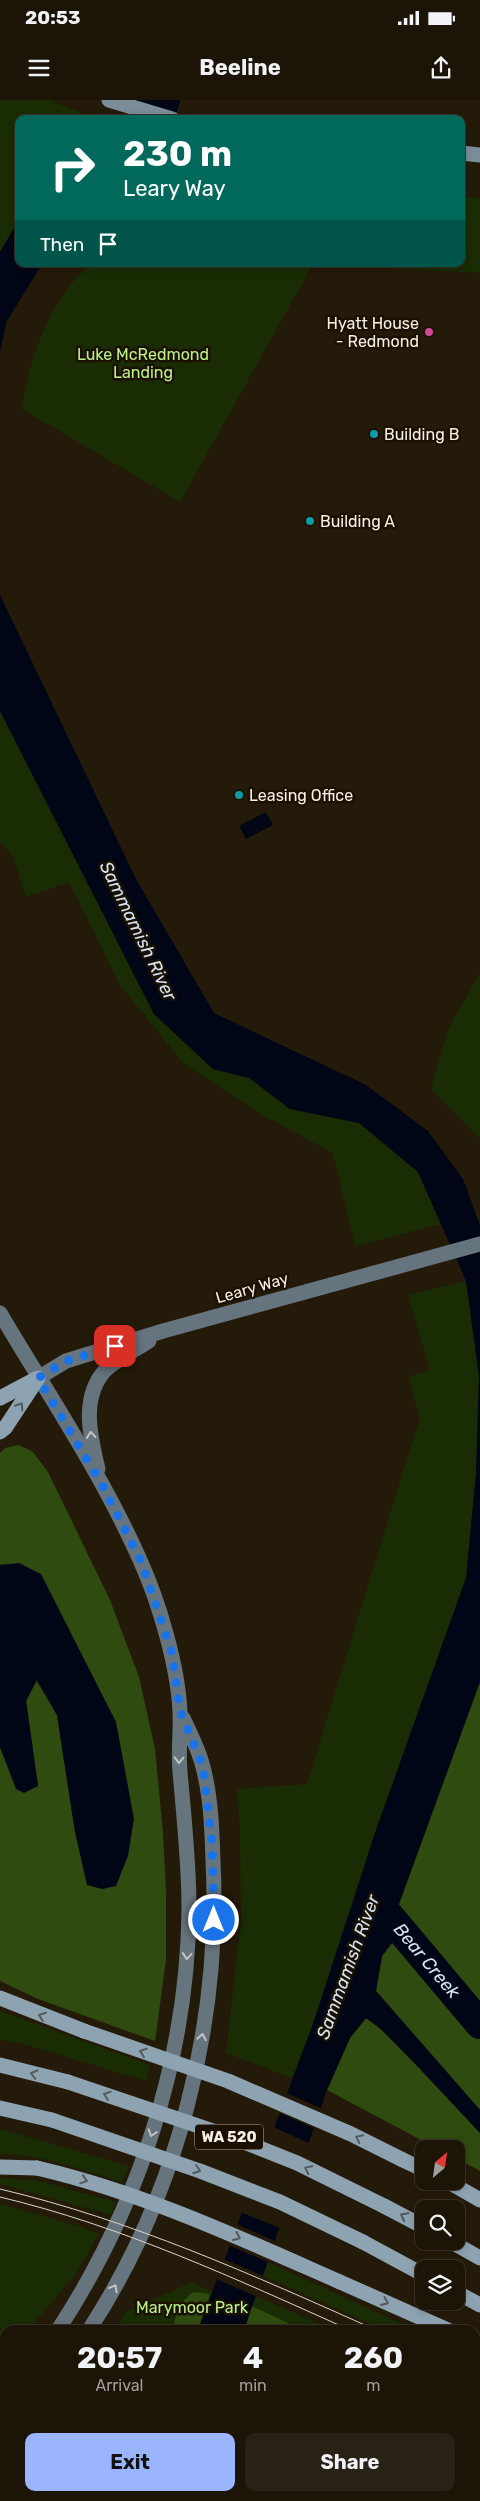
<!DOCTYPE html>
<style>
:root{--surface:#1b1407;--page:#282115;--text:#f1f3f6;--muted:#a09e9b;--line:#393328;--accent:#9bb5fd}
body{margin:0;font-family:Rubik,sans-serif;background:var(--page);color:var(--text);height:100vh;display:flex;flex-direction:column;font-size:19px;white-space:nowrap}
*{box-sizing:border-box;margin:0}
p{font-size:16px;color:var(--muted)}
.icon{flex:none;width:28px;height:28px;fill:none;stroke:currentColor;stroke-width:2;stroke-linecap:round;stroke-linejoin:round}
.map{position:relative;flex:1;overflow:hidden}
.sheet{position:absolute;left:0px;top:2225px;width:480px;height:176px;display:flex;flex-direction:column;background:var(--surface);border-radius:15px 15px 0 0;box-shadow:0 2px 8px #0003,0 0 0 1px var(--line)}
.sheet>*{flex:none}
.top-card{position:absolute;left:15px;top:15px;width:450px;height:152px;border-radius:10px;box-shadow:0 2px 8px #0003,0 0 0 1px var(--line);background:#00695c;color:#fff;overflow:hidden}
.needle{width:32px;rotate:29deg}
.controls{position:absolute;left:415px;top:2040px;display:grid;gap:10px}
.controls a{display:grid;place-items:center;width:50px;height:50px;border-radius:10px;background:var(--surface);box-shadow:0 2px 8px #0003,0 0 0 1px var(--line);font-size:25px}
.pin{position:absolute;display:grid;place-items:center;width:42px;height:42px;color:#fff;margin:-21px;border-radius:10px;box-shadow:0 2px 8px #0006}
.me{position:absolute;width:55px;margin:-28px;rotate:0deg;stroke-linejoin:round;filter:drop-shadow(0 0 4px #0008)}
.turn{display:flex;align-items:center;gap:18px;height:105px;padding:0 25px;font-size:22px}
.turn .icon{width:65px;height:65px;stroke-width:2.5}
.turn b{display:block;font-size:35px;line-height:42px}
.then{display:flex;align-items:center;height:48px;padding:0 25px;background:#0003;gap:10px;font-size:19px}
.eta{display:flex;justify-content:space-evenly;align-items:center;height:85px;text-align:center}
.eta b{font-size:30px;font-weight:700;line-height:35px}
.action{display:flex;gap:10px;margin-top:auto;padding:10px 25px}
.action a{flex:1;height:58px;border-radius:10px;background:var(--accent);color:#111;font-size:20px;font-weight:700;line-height:58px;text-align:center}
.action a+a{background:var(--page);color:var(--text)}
.status{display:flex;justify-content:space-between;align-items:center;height:35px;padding:0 25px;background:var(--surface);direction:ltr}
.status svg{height:14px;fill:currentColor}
header{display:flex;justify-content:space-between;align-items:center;height:65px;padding:0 25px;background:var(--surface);font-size:22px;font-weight:700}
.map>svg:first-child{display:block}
.green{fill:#192c04}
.forest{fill:#2f4b0f}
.water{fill:#000616}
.pier{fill:#241a09}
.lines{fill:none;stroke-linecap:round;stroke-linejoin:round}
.river{stroke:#000616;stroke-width:30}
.secondary{stroke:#66747e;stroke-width:15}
.primary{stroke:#7b8d99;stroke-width:15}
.highway{stroke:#8ea3b2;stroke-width:15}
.tram{stroke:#dcd5c9;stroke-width:1}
.highway-bridge{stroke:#8ea3b2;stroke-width:15}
.oneway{stroke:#545a5a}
.oneway2{stroke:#c4c5c1}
.route{stroke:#1a73e8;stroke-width:9;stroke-dasharray:0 16.2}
.hotel-dot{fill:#d1479c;stroke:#1b1103;stroke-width:2}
.culture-dot{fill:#0f9aa8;stroke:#1b1103;stroke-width:2}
.labels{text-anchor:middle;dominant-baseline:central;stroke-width:5;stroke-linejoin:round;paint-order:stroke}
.shield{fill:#1b1103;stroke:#b5ada1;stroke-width:1}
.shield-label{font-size:15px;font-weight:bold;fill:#f7f0e5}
.poi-label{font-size:16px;fill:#f7f0e5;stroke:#1b1103;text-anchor:start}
.park-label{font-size:16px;fill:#b9f188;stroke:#1b1103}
.street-label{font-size:16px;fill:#f7f0e5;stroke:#1b1103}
.water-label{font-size:18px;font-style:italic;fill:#d4e4f5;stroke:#1b1103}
</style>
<div class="status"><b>20:53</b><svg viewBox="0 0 49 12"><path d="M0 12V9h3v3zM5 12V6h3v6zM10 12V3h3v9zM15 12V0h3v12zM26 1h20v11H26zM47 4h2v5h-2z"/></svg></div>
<header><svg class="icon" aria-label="menu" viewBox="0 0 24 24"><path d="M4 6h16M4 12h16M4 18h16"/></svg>Beeline<svg class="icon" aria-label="share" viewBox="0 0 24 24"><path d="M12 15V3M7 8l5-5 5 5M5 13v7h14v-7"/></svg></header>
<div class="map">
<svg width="480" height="2401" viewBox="0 0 480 2401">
<rect width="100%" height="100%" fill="#241a09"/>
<g class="green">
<polygon points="0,0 49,0 97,19 19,19 19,106 12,115 19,108 19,120 0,152"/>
<path d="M461,96L480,98V173L313,164L180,402L22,309C30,254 49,204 89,164H461Z"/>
<polygon points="0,611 154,914 213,969 249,978 290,1009 359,1023 418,1072 441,1124 355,1146 333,1053 266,1017 184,964 120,885 69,782 26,797 13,757 0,741"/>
<polygon points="480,873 480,1039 431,989 448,929"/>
<polygon points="466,1181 479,1276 476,1374 466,1478 376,1730 312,1927 292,1978 226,1953 241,1821 240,1728 237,1689 307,1684 420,1317 408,1277 430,1270 408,1195"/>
<polygon points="0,1911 150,1965 146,1981 24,1944 0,1940"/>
<path d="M0,2029L129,2066L122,2082C82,2070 42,2054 0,2054Z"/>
<polygon points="0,2078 39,2081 116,2102 111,2115 0,2084"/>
<polygon points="0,2104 79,2126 99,2134 75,2175 28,2230 5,2230 5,2261 0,2268"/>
<polygon points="268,2162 415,2230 385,2230 263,2176"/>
<polygon points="192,2182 287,2230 115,2230 126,2212"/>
<polygon points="256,2196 334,2230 303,2230 252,2206"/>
<polygon points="475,2293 480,2295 480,2401 0,2401 0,2375 5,2369 5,2396 475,2396"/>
</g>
<g class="forest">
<polygon points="18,1345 32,1351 48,1372 110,1500 139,1577 155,1649 163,1733 166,1791 166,1860 155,1941 38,1899 0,1881 0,1647 16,1686 38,1686 26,1601 36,1580 57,1615 75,1732 128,1756 2,1464 0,1465 0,1353 5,1348"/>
<polygon points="480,1581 480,2010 376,1891 382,1856 392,1843 399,1804"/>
<path d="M366,1918C409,1950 444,1994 480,2033V2071L456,2058V2049H438L327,1990L350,1938Z"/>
<polygon points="193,2192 210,2194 198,2230 172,2230 179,2205"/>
<polygon points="252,2206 303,2230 244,2230"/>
<polygon points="183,2396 301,2396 299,2401 181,2401"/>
</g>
<g class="water">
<polygon points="135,0 181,0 174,19 129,19"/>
<polygon points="19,120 19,164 42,164 7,221 0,251 0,152"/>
<polygon points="0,495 136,779 214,913 366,985 428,1031 463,1079 480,1125 480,1582 399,1804 392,1843 382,1856 376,1891 480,2010 480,2033 419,1968 380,1928 366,1918 350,1938 327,1990 244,2230 198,2230 312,1927 376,1730 466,1478 476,1374 479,1276 466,1181 418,1072 359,1023 290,1009 249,978 213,969 154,914 0,611"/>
<polygon points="266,712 273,725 246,739 239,726"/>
<polygon points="19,1463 41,1474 116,1622 134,1719 128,1756 116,1786 102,1789 87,1785 75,1732 57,1615 37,1580 26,1601 38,1686 24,1693 16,1689 0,1647 0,1465"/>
</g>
<g class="pier">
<polygon points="284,1992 323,2009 316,2029 277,2012"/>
<polygon points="271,2026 311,2044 282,2129 238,2111"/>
<polygon points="234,2123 277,2142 270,2163 226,2144"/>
<polygon points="221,2158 266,2177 258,2197 214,2178"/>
</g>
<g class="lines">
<path class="river" id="s1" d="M374,1798L480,1924"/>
<g class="secondary">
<path d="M0,1213C48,1294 102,1374 140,1460C159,1502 178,1566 180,1612C181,1632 178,1652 180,1672C184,1718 189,1762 189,1808C188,1957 139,2106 58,2230"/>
<polyline points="38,1278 66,1261 163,1231 480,1144"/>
<path d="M98,1369C91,1339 81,1302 102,1274C110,1263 137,1249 149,1241"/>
<path d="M89,2230C178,2093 221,1924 213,1761C212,1730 211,1697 203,1667C199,1650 190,1633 183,1618"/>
<polyline points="0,2308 5,2302"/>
<polyline points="0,2348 5,2342"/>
</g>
<g class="primary">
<polyline points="109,0 172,19"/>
<polyline points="461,53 480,55"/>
</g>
<g class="highway">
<polyline points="0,1298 36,1279"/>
<polyline points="0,1332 5,1328 38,1278"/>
<polyline points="0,1898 84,1931"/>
<polyline points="0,1965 68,1982"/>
<polyline points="0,2008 52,2020"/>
<polyline points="403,2060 424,2070"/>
<polyline points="0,2067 37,2068"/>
<polyline points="447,2081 480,2100"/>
<polyline points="384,2106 424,2127"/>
<polyline points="450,2141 480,2158"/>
<polyline points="363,2142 424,2175"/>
<polyline points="340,2182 448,2230"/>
<polyline points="456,2192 480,2205"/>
<polyline points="475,2242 480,2244"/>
<polyline points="0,2297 5,2292"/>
</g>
<g class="tram">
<path d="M0,2089C131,2120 253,2175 376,2230"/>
<path d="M0,2097C122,2126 236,2179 350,2230"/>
<polyline points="475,2275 480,2277"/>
<polyline points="475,2286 480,2289"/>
</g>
<g class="highway-bridge">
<polyline points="84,1931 228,1981 351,2034 403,2060"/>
<polyline points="68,1982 234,2038 297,2063 384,2106"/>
<polyline points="52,2020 200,2071 280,2102 363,2142"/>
<path d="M37,2068C144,2093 240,2138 340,2182"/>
</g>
</g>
<defs><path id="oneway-chevron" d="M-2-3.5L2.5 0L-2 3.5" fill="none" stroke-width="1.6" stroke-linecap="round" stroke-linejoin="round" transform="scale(1.25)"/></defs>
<g class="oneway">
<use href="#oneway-chevron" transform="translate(20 1306) rotate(-57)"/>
<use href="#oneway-chevron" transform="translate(42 1916) rotate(-160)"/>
<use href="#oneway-chevron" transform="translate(143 1952) rotate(-161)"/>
<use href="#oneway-chevron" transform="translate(34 1974) rotate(-166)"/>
<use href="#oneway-chevron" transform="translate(107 1995) rotate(-161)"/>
<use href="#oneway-chevron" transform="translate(359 2038) rotate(-154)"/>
<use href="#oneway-chevron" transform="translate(308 2069) rotate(-154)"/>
<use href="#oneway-chevron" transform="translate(197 2070) rotate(20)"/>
<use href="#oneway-chevron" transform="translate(84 2080) rotate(18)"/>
<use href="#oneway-chevron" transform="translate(404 2116) rotate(-152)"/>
<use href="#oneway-chevron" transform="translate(237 2137) rotate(24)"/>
<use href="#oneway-chevron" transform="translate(385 2202) rotate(24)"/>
</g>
<g class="oneway2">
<use href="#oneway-chevron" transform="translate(91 1335) rotate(-95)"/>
<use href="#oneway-chevron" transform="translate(179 1660) rotate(91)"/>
<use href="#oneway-chevron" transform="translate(187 1856) rotate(95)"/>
<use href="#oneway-chevron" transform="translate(202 1937) rotate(-80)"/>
<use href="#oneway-chevron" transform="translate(152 2033) rotate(108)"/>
<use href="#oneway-chevron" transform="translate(114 2188) rotate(-61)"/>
</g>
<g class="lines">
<polyline class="route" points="115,1246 66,1261 38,1278 101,1383 141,1461 172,1553 180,1611 203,1666 212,1743 214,1820"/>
</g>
<circle class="hotel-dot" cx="429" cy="232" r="5"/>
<g class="culture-dot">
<circle cx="374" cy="334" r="5"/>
<circle cx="310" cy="421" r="5"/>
<circle cx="239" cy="695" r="5"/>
</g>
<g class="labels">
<rect class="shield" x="195" y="2024.5" width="68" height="25" rx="4"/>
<g class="shield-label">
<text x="229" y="2037">WA 520</text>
</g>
<g class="poi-label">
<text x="419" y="223" text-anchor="end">Hyatt House<tspan x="419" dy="18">- Redmond</tspan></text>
<text x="384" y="334">Building B</text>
<text x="320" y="421">Building A</text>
<text x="249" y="695">Leasing Office</text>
</g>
<g class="park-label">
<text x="143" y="254">Luke McRedmond<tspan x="143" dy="18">Landing</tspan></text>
<text x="192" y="2207">Marymoor Park</text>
</g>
<g class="street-label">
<text transform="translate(252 1188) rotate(-16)">Leary Way</text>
</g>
<g class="water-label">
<text transform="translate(138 831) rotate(64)">Sammamish River</text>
<text stroke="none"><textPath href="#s1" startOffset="82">Bear Creek</textPath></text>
<text transform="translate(348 1867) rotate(-70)">Sammamish River</text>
</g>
</g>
</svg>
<div class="controls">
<a><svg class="needle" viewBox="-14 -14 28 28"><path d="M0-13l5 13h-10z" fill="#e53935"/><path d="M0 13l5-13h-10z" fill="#a09e9b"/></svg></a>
<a><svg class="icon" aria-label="search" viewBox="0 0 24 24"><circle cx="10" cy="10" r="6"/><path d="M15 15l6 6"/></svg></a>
<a><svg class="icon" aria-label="layers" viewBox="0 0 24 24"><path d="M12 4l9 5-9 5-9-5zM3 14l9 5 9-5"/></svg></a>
</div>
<div class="pin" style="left:115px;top:1246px;background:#d93025"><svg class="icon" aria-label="arrive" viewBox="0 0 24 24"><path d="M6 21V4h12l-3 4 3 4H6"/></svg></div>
<svg class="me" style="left:214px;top:1820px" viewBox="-20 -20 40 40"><circle r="17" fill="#1a73e8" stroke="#fff" stroke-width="3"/><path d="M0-11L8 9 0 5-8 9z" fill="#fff"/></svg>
<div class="top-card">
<div class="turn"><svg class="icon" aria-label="right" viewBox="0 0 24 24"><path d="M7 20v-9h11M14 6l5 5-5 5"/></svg><div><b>230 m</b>Leary Way</div></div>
<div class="then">Then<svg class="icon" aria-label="arrive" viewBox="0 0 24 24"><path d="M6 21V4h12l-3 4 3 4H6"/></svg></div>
</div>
<section class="sheet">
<div class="eta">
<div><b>20:57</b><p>Arrival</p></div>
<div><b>4</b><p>min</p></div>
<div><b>260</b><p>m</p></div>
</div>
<div class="action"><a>Exit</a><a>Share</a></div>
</section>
</div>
